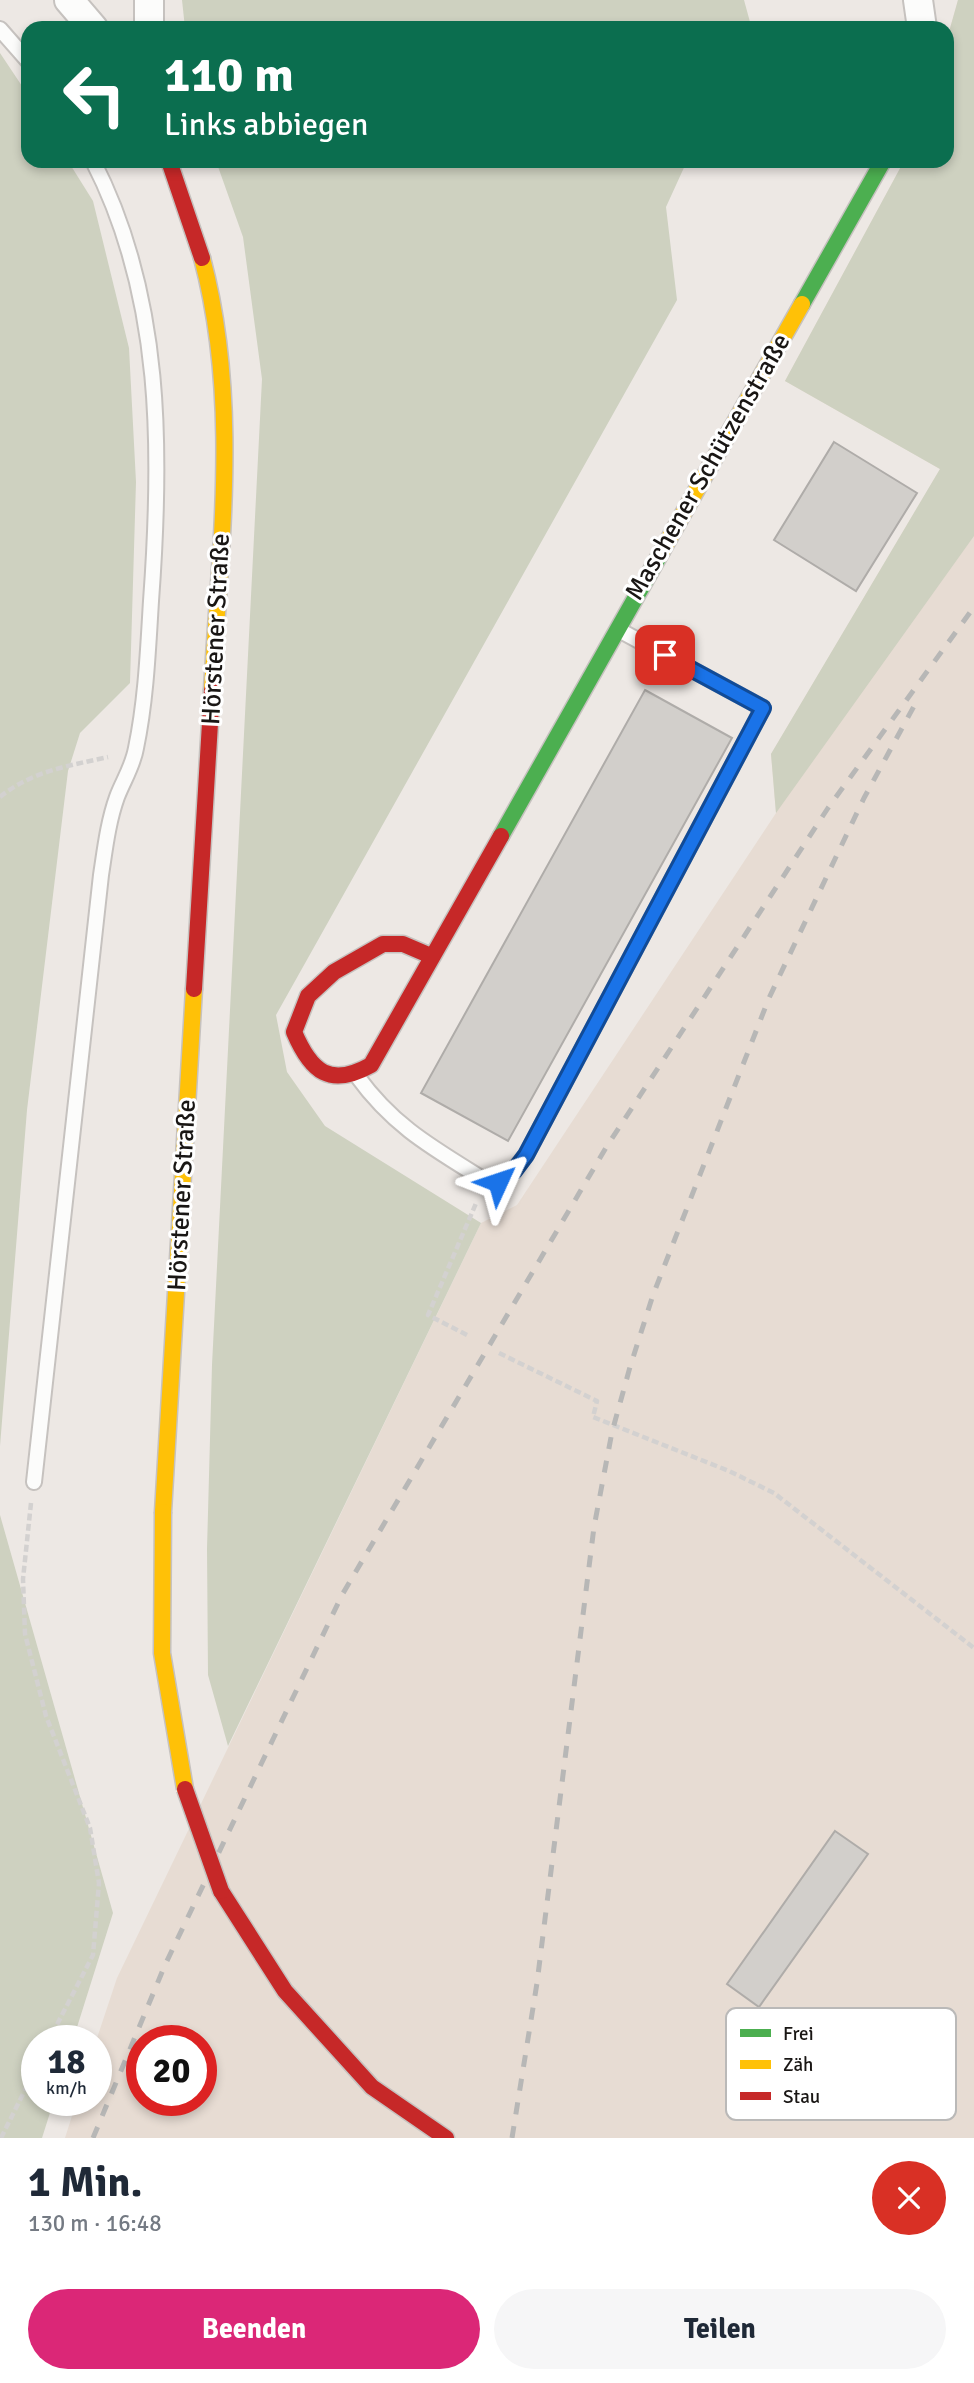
<!DOCTYPE html>
<html lang="de">
<meta charset="utf-8">
<style>
:root{--surface:#fff;--page:#f6f6f7;--text:#1f2937;--muted:#747a83;--accent:#db2777}
body{margin:0;font-family:Signika,sans-serif;background:var(--page);color:var(--text);height:100vh;display:flex;flex-direction:column;font-size:26px;white-space:nowrap}
*{box-sizing:border-box;margin:0}
p{font-size:23px;color:var(--muted)}
.icon{flex:none;width:38px;height:38px;fill:none;stroke:currentColor;stroke-width:2;stroke-linecap:round;stroke-linejoin:round}
.map{position:relative;height:2138px;overflow:hidden}
.details{display:flex;flex-direction:column;background:var(--surface);flex:1}
.details>*{flex:none}
.hud{position:absolute;left:21px;top:21px;width:933px;height:147px;border-radius:21px;box-shadow:0 4px 10px #0003;background:#0b6e4f;color:#fff;overflow:hidden}
.speed{position:absolute;left:21px;top:2025px;display:flex;gap:14px;font-size:35px;font-weight:700;text-align:center}
.speed>*{display:grid;place-content:center;width:91px;height:91px;border-radius:50%;background:var(--surface);box-shadow:0 4px 10px #0003;line-height:1}
.speed small{font-size:18px;font-weight:400}
.speed .limit{border:10px solid #d22;background:#fff;color:#111}
.pin{position:absolute;display:grid;place-items:center;width:60px;height:60px;color:#fff;margin:-30px;border-radius:14px;box-shadow:0 4px 10px #0006}
.me{position:absolute;width:77px;margin:-38px;rotate:48deg;stroke-linejoin:round;filter:drop-shadow(0 0 5px #0008)}
.turn{display:flex;align-items:center;gap:24px;height:147px;padding:0 28px;font-size:32px}
.turn .icon{width:91px;height:91px;stroke-width:2.5}
.turn b{display:block;font-size:49px;line-height:60px}
.round{display:grid;place-items:center;flex:none;width:74px;height:74px;border-radius:37px;background:var(--page)}
.summary{display:flex;align-items:center;justify-content:space-between;height:119px;padding:0 28px}
h1{font-size:42px;font-weight:700;line-height:52px}
.action{display:flex;gap:14px;margin-top:auto;padding:14px 28px}
.action a{flex:1;height:80px;border-radius:42px;background:var(--accent);color:#fff;font-size:28px;font-weight:700;line-height:80px;text-align:center}
.action a+a{background:var(--page);color:var(--text)}
.map>svg:first-child{display:block}
.built{fill:#e7dcd3;fill-rule:evenodd}
.forest{fill:#ced1c0}
.building{fill:#d2cfcb;stroke:#afaca9;stroke-width:2}
.lines{fill:none;stroke-linecap:round;stroke-linejoin:round}
.lane-casing{stroke:#c6c2bf;stroke-width:18}
.street-casing{stroke:#c6c2bf;stroke-width:32}
.fast-casing{stroke:#c6c2bf;stroke-width:19}
.slow-casing{stroke:#c6c2bf;stroke-width:19}
.jam-casing{stroke:#c6c2bf;stroke-width:19}
.path{stroke:#d3d1d0;stroke-width:4.5;stroke-dasharray:7 3.5;stroke-linecap:butt}
.lane{stroke:#fcfcfb;stroke-width:14}
.street{stroke:#fcfcfb;stroke-width:28}
.fast{stroke:#4caf50;stroke-width:16}
.slow{stroke:#ffc107;stroke-width:16}
.jam{stroke:#c62828;stroke-width:16}
.rail{stroke:#b7b7b6;stroke-width:5;stroke-dasharray:12 12;stroke-linecap:butt}
.slow-bridge-casing{stroke:#c6c2bf;stroke-width:19;stroke-linecap:butt}
.jam-bridge-casing{stroke:#c6c2bf;stroke-width:19;stroke-linecap:butt}
.slow-bridge{stroke:#ffc107;stroke-width:16}
.jam-bridge{stroke:#c62828;stroke-width:16}
.route-casing{stroke:#114b97;stroke-width:18}
.route{stroke:#1a73e8;stroke-width:12}
.labels{text-anchor:middle;dominant-baseline:central;stroke-width:6;stroke-linejoin:round;paint-order:stroke}
.street-label{font-size:26px;fill:#191614;stroke:#fff}
.key{fill:#fff;stroke:#bab9b8;stroke-width:2}
.key-label{font-size:19px;fill:#191614}
</style>
<div class="map">
<svg width="974" height="2138" viewBox="0 0 974 2138">
<rect width="100%" height="100%" fill="#ede8e4"/>
<path class="built" d="M958,0H974V2138H65L77,2100H96V2041L117,1978L481,1223L517,1205L776,813L771,754L940,469L785,381L904,161H947V39ZM142,2040H201V2100H142Z"/>
<g class="forest">
<polygon points="182,0 744,0 750,22 747,28 185,28"/>
<polygon points="958,0 974,0 974,536 776,813 771,754 940,469 785,381 904,161 947,161 947,39"/>
<polygon points="0,53 28,95 28,161 68,161 93,201 129,348 136,482 130,683 80,733 68,771 27,1110 0,1446"/>
<polygon points="216,161 687,161 666,207 677,300 276,1015 287,1072 325,1126 481,1223 228,1746 208,1675 207,1549 212,1365 262,379 243,237"/>
<polygon points="0,1515 113,1913 73,2040 37,2040 37,2100 54,2100 42,2138 0,2138"/>
</g>
<g class="building">
<polygon points="834,442 917,493 856,591 774,540"/>
<polygon points="645,690 732,738 508,1141 421,1093"/>
<polygon points="835,1831 868,1854 759,2007 727,1984"/>
</g>
<g class="lines">
<g class="lane-casing">
<g id="lane">
<polyline points="0,29 28,61"/>
<path d="M357,1076C394,1127 433,1148 486,1181C505,1182 514,1170 526,1155L763,708L619,630"/>
<path d="M34,1482L101,875C105,849 108,822 117,797C123,781 133,766 136,748C146,700 148,650 151,601C162,452 163,297 93,161"/>
</g>
</g>
<g class="street-casing">
<g id="street">
<polyline points="69,0 93,28"/>
<polyline points="149,0 149,28"/>
<polyline points="918,0 922,28"/>
</g>
</g>
<g class="fast-casing">
<g id="fast">
<polyline points="802,304 883,161"/>
<polyline points="501,836 662,551"/>
</g>
</g>
<g class="slow-casing">
<g id="slow">
<path d="M202,258C240,400 220,547 212,690"/>
<polyline points="662,551 802,304"/>
<polyline points="163,1512 194,989"/>
</g>
</g>
<g class="jam-casing">
<g id="jam">
<polyline points="169,161 202,258"/>
<path d="M431,956L403,944H383L334,972L308,996L294,1032C311,1072 330,1088 371,1065L501,836"/>
<polyline points="194,989 212,690"/>
<polyline points="221,1891 285,1991 372,2087 446,2138"/>
</g>
</g>
<g class="path">
<path d="M0,797C32,771 68,766 108,757"/>
<polyline points="467,1335 428,1315 477,1201"/>
<polyline points="499,1353 597,1401 593,1417 729,1471 774,1493 974,1648"/>
<polyline points="31,1503 23,1579 25,1634 46,1716 90,1828 99,1883 93,1955 49,2040"/>
<polyline points="1,2138 37,2066"/>
</g>
<use href="#lane" class="lane"/>
<use href="#street" class="street"/>
<use href="#fast" class="fast"/>
<use href="#slow" class="slow"/>
<use href="#jam" class="jam"/>
<g class="rail">
<polyline points="93,2138 165,1965 342,1595 607,1146 828,808 974,607"/>
<polyline points="512,2138 537,1983 594,1527 612,1432 630,1367 653,1295 769,998 864,798 919,697"/>
</g>
<g class="slow-bridge-casing">
<polyline id="slow-bridge" points="163,1512 162,1653 185,1789"/>
</g>
<g class="jam-bridge-casing">
<polyline id="jam-bridge" points="185,1789 221,1891"/>
</g>
<use href="#slow-bridge" class="slow-bridge"/>
<use href="#jam-bridge" class="jam-bridge"/>
</g>
<g class="lines">
<g class="route-casing">
<polyline id="route" points="498,1182 514,1171 526,1155 763,708 665,655"/>
</g>
<use href="#route" class="route"/>
</g>
<g class="labels">
<g class="street-label">
<text transform="translate(708 467) rotate(-60)">Maschener Schützenstraße</text>
<text transform="translate(216 629) rotate(-87)">Hörstener Straße</text>
<text transform="translate(182 1195) rotate(-87)">Hörstener Straße</text>
</g>
</g>
<rect x="726" y="2008" width="230" height="112" rx="10" class="key"/>
<rect x="740" y="2029" width="31" height="8" fill="#4caf50"/>
<rect x="740" y="2060" width="31" height="9" fill="#ffc107"/>
<rect x="740" y="2092" width="31" height="8" fill="#c62828"/>
<g class="key-label">
<text x="783" y="2040">Frei</text>
<text x="783" y="2071">Zäh</text>
<text x="783" y="2103">Stau</text>
</g>
</svg>
<div class="speed"><div>18<small>km/h</small></div><div class="limit">20</div></div>
<div class="pin" style="left:665px;top:655px;background:#d93025"><svg class="icon" aria-label="arrive" viewBox="0 0 24 24"><path d="M6 21V4h12l-3 4 3 4H6"/></svg></div>
<svg class="me" style="left:498px;top:1182px" viewBox="-20 -20 40 40"><path d="M0-17L14 15 0 8-14 15z" fill="#1a73e8" stroke="#fff" stroke-width="4"/></svg>
<div class="hud">
<div class="turn"><svg class="icon" aria-label="left" viewBox="0 0 24 24"><path d="M17 20v-9H6M10 6l-5 5 5 5"/></svg><div><b>110 m</b>Links abbiegen</div></div>
</div>
</div>
<section class="details">
<div class="summary"><div><h1>1 Min.</h1><p>130 m · 16:48</p></div><a class="round" style="background:#d93025;color:#fff"><svg class="icon" aria-label="close" viewBox="0 0 24 24"><path d="M6 6l12 12M18 6L6 18"/></svg></a></div>
<div class="action"><a>Beenden</a><a>Teilen</a></div>
</section>
